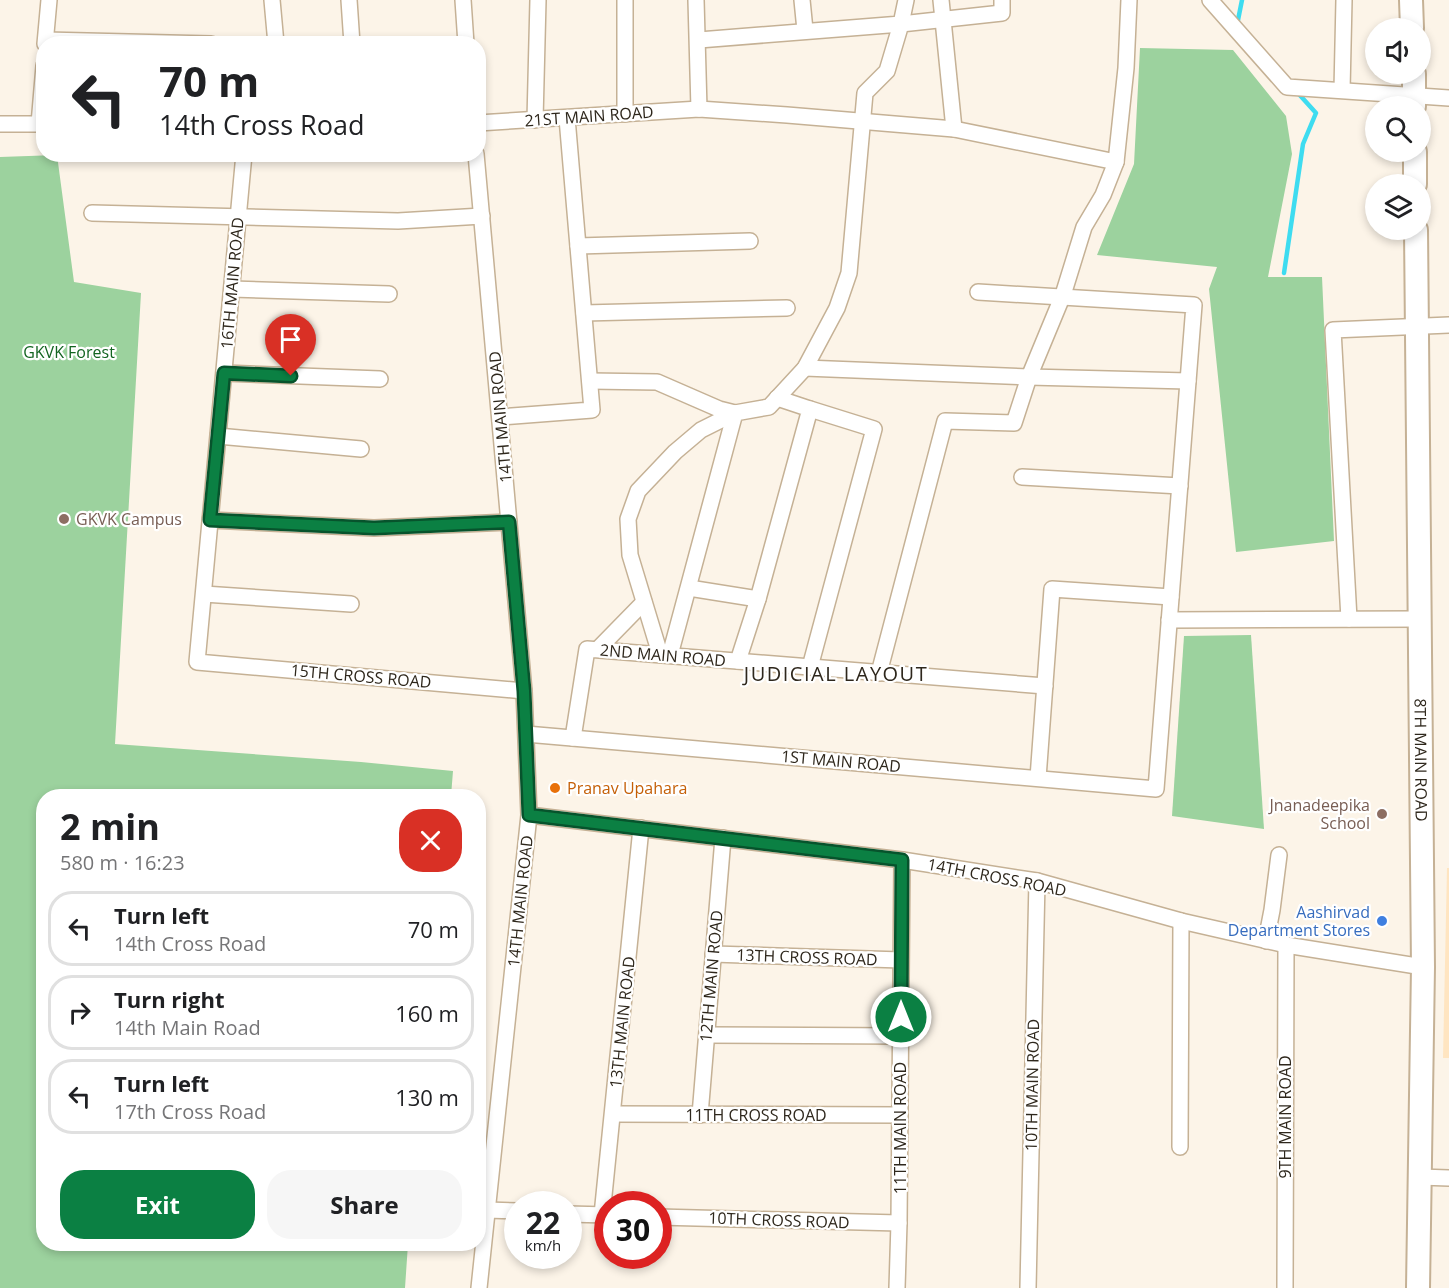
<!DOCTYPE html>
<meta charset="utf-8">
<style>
:root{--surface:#fff;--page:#f6f6f6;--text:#202124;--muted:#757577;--line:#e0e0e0;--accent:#0b8043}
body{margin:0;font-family:"Open Sans",sans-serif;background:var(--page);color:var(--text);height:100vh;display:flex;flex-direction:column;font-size:22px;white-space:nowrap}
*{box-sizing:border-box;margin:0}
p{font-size:20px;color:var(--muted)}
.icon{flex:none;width:33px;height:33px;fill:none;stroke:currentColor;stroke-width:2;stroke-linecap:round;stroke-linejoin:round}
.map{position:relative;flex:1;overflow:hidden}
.sheet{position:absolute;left:36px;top:789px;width:450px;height:462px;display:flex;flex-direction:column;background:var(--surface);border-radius:24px;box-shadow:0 3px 9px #0003}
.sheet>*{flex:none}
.banner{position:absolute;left:36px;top:36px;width:450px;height:126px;border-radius:24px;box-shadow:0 3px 9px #0003;background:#fff;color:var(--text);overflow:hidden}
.controls{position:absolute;left:1365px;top:18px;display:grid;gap:12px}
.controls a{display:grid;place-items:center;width:66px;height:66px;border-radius:50%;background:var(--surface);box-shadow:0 3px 9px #0003;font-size:30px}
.speed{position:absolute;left:504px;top:1191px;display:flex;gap:12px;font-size:30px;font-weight:700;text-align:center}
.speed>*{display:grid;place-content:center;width:78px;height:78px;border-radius:50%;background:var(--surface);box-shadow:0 3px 9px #0003;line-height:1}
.speed small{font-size:15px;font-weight:400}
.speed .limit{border:9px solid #d22;background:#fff;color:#111}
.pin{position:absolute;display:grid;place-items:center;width:51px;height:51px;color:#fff;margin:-62px -26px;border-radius:50% 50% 50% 0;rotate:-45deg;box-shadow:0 0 6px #0007}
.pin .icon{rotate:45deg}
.me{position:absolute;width:66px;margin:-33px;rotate:0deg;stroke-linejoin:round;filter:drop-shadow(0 0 4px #0008)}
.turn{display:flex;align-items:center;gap:21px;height:126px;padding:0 24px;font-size:27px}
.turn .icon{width:78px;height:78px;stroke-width:2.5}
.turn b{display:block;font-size:42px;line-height:51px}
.round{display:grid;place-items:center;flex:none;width:63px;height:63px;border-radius:24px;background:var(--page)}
.overview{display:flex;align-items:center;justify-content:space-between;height:102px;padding:0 24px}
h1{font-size:36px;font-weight:700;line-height:45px}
.button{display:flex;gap:12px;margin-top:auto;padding:12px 24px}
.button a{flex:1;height:69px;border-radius:24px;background:var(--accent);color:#fff;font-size:24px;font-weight:700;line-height:69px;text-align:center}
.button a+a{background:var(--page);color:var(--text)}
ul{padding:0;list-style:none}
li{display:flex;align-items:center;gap:18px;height:75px;margin:0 12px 9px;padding:0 12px;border:3px solid var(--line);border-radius:24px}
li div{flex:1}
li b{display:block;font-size:22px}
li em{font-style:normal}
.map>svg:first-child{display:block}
.built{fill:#ffe5c1}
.green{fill:#9cd29e}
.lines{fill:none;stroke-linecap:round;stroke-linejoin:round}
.stream{stroke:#3edcf0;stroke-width:4.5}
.street-casing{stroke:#c5b195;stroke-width:18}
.secondary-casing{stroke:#c5b195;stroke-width:26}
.street{stroke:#fff;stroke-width:15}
.secondary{stroke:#fff;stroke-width:22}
.route-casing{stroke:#07532c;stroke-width:15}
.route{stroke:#0b8043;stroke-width:10}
.education-dot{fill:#8d6e63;stroke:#fff;stroke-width:2}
.food-dot{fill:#e8710a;stroke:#fff;stroke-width:2}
.shop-dot{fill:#3f7fe0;stroke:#fff;stroke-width:2}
.labels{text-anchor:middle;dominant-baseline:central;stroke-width:4.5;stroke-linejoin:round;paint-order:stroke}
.street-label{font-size:16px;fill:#2e271c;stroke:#fff}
.park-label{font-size:16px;fill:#126420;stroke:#fff}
.education-label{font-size:16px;fill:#785e54;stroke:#fff;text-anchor:start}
.food-label{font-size:16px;fill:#c56008;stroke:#fff;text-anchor:start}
.shop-label{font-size:16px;fill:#366cbe;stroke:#fff;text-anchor:end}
.quarter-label{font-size:20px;letter-spacing:1.5px;fill:#2e271c;stroke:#fff}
</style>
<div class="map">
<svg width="1449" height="1288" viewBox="0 0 1449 1288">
<rect width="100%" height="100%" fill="#fcf4e8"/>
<polygon class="built" points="1447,868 1449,868 1449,1058 1443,1058"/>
<g class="green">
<polygon points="1140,48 1233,50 1286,116 1292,154 1268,277 1322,277 1334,541 1236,552 1209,289 1217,267 1097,255 1134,164"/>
<polygon points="57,155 74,282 141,293 115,744 361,762 453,771 451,796 44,796 44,1244 408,1244 405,1288 0,1288 0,157"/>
<polygon points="1251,635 1264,829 1172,816 1184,636"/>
</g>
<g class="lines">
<g class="stream">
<polyline points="1237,25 1242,0"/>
<polyline points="1284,273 1303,144 1316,113 1297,92"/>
</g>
<g class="street-casing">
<g id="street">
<polyline points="272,0 276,44"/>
<polyline points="349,0 352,44"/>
<polyline points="463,0 466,44"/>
<polyline points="696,0 699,109"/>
<polyline points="802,0 805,30"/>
<polyline points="941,0 954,129"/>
<polyline points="1210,0 1287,87 1449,98"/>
<polyline points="46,40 211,44"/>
<polyline points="699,40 901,24 906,0"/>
<polyline points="45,44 49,0"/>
<polyline points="1342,90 1344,0"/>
<polyline points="625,114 625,0"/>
<polyline points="535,120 538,0"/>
<polyline points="478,123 699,109 787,115 954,129 1116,162"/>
<polyline points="0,124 44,124"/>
<polyline points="39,124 44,66"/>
<polyline points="244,154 197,662 524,691"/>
<polyline points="476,154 524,691 529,815 479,1288"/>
<polyline points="92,213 398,221 482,216"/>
<polyline points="578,246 750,241"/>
<polyline points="232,289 389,294"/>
<polyline points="584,313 787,308"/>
<polyline points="805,368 1029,377 1188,381"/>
<polyline points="224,373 380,379"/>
<polyline points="590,381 657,382 719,409 735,413"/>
<polyline points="500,417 592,410 567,118"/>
<polyline points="218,436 361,449"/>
<polyline points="1022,477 1180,486"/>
<polyline points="210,520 374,528 509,522"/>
<polyline points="689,588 758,599"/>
<polyline points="204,594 351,604"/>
<polyline points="1349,619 1333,330 1449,325"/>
<polyline points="1169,620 1419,619"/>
<polyline points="598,649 644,602"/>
<polyline points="660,654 630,555 628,519 638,491 675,452 701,430 735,413"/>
<polyline points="670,655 735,413 769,407 805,368 837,308 849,273 865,93 887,71 901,24 1002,13 1002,0"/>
<polyline points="738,661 758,599 810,409 777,398"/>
<polyline points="810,667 874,429 810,409"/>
<polyline points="879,673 945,421 1014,423 1029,377 1063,295 1084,227 1103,195 1116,162 1126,68 1129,0"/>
<polyline points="526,734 1156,789 1194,305 978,292"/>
<polyline points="573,738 587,649 1045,686"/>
<polyline points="1038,778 1052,589 1171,597"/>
<polyline points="529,815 902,860 1037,881 1181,921 1286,945 1423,967"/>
<polyline points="1266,941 1272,910 1279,855"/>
<polyline points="713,954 901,960"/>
<polyline points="707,1035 901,1036"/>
<polyline points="613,1114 900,1115"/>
<polyline points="700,1115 723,838"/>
<polyline points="1180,1147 1181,921"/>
<polyline points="1420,1177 1449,1178"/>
<polyline points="487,1210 518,1211"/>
<polyline points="568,1214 608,1215"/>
<polyline points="602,1215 641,828"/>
<polyline points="658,1217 899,1223"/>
<polyline points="897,1288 899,1223 902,860"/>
<polyline points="1028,1288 1037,881"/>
<polyline points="1285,1288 1286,945"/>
</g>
</g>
<g class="secondary-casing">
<g id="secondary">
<polyline points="1411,0 1412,28"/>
<polyline points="1414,74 1414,106"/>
<polyline points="1415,152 1415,184"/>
<path id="s1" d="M1416,230L1423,967L1418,1288"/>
</g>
</g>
<use href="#street" class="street"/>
<use href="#secondary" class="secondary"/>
</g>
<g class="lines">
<g class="route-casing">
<polyline id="route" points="291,376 224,373 210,520 374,528 509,522 524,691 529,815 902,860 901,1017"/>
</g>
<use href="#route" class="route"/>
</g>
<g class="education-dot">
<circle cx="64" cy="519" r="6"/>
<circle cx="1382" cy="814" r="6"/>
</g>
<circle class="food-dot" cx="555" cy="788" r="6"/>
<circle class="shop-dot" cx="1382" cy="921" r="6"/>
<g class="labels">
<g class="street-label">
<text transform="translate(589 116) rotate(-4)">21ST MAIN ROAD</text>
<text transform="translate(232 283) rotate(-85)">16TH MAIN ROAD</text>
<text transform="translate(500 417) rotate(-95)">14TH MAIN ROAD</text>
<text transform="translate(663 655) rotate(5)">2ND MAIN ROAD</text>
<text transform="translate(361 676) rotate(5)">15TH CROSS ROAD</text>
<text stroke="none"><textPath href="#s1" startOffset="530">8TH MAIN ROAD</textPath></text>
<text transform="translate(841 761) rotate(5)">1ST MAIN ROAD</text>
<text transform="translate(997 877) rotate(11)">14TH CROSS ROAD</text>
<text transform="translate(520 901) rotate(-84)">14TH MAIN ROAD</text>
<text transform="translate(807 957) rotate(2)">13TH CROSS ROAD</text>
<text transform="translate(711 976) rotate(-85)">12TH MAIN ROAD</text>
<text transform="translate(622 1022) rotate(-84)">13TH MAIN ROAD</text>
<text transform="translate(1032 1085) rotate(-89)">10TH MAIN ROAD</text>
<text x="756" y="1115">11TH CROSS ROAD</text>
<text transform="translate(1285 1117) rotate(-90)">9TH MAIN ROAD</text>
<text transform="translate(900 1128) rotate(-90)">11TH MAIN ROAD</text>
<text transform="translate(779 1220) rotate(2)">10TH CROSS ROAD</text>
</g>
<g class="park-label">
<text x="69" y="352">GKVK Forest</text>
</g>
<g class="education-label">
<text x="76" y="519">GKVK Campus</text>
<text x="1370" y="805" text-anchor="end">Jnanadeepika<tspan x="1370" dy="18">School</tspan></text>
</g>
<g class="food-label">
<text x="567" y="788">Pranav Upahara</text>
</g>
<g class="shop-label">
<text x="1370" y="912">Aashirvad<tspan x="1370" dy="18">Department Stores</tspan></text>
</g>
<g class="quarter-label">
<text x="836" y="673">JUDICIAL LAYOUT</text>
</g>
</g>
</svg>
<div class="controls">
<a><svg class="icon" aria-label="sound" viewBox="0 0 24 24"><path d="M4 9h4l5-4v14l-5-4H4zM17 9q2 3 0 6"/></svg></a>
<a><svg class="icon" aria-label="search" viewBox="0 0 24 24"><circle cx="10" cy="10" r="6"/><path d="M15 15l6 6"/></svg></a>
<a><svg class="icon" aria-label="layers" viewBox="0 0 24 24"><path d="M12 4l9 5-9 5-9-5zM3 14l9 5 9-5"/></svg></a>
</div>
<div class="speed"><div>22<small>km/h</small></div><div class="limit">30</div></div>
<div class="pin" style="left:291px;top:376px;background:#d93025"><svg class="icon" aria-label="arrive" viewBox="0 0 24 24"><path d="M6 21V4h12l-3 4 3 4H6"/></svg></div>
<svg class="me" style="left:901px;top:1017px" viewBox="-20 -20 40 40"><circle r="17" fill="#0b8043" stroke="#fff" stroke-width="3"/><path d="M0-11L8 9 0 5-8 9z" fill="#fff"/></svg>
<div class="banner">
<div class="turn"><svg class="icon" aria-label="left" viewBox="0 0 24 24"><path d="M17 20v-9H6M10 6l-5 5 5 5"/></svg><div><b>70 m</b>14th Cross Road</div></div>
</div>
<section class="sheet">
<div class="overview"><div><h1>2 min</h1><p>580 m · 16:23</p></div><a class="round" style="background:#d93025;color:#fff"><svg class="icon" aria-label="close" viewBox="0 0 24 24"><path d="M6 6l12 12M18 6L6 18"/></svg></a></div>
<ul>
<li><svg class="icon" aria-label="left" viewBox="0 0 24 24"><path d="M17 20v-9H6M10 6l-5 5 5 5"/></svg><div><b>Turn left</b><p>14th Cross Road</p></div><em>70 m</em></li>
<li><svg class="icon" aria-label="right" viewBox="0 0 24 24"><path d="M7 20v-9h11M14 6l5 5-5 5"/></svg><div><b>Turn right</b><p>14th Main Road</p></div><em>160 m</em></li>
<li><svg class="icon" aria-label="left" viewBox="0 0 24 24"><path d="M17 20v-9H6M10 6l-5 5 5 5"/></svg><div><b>Turn left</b><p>17th Cross Road</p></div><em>130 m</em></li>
</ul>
<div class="button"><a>Exit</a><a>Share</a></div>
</section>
</div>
